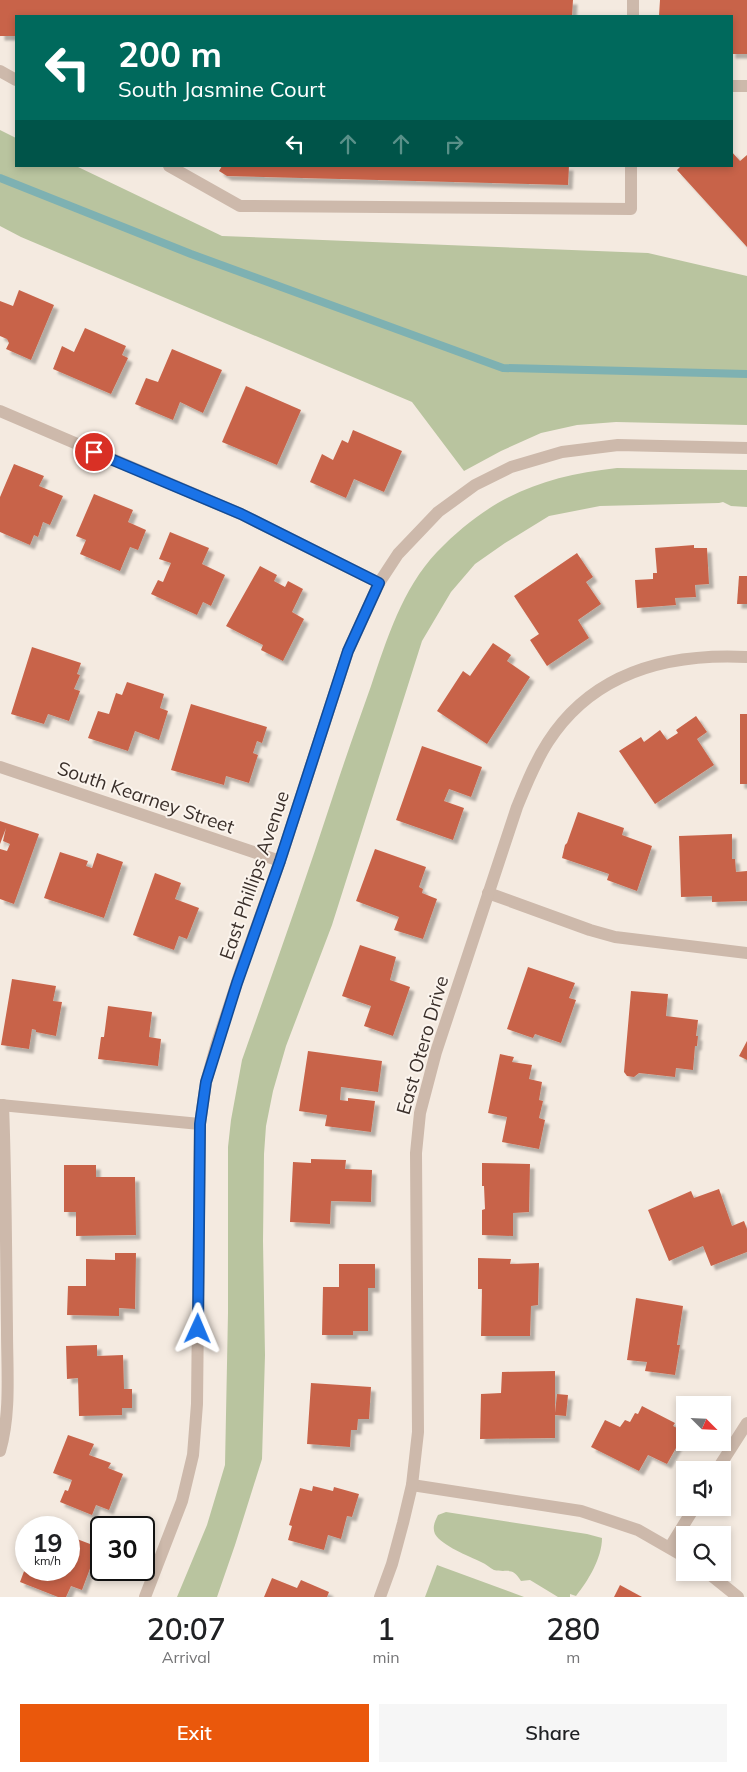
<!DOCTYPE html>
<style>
:root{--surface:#fff;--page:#f6f6f6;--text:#202124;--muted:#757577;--accent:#ea580c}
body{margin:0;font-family:Mulish,sans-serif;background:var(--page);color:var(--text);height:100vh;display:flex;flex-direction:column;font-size:19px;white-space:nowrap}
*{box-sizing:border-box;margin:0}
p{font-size:16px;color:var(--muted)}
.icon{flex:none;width:28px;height:28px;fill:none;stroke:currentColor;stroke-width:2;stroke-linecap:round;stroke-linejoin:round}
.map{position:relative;height:1597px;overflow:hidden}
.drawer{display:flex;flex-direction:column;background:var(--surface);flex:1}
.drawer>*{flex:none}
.top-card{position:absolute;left:15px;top:15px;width:718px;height:152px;border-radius:0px;box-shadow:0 2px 8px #0003;background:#00695c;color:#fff;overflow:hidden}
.needle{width:32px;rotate:114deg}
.tools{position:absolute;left:676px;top:1396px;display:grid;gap:10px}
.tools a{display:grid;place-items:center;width:55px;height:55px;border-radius:0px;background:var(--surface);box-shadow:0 2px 8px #0003;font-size:25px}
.speed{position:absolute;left:15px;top:1516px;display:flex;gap:10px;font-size:25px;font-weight:700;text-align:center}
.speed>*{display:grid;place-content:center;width:65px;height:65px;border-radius:50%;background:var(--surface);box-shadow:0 2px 8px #0003;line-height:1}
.speed small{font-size:12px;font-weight:400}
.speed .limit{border:2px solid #111;border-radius:8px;background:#fff;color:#111}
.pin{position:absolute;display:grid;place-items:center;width:42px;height:42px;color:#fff;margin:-21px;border:2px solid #fff;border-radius:50%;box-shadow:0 1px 5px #0007}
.me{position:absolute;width:55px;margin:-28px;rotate:1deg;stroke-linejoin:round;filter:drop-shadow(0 0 4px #0008)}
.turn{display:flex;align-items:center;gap:18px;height:105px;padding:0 20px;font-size:22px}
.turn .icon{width:65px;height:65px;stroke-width:2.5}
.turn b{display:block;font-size:35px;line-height:42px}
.lanes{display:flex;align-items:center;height:48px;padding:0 20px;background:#0003;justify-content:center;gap:25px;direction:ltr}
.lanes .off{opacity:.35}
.eta{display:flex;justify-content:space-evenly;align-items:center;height:85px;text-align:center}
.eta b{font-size:30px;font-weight:600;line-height:35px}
.cta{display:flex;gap:10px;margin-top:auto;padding:10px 20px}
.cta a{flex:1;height:58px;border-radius:0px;background:var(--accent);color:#fff;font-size:20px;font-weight:600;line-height:58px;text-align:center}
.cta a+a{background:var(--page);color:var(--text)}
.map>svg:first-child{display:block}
.green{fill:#b9c49f}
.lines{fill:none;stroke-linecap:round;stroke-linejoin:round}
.stream{stroke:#7eb1b2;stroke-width:8}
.building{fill:#c8644a;filter:url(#shadow)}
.lane{stroke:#cdb9ab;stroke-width:12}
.street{stroke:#cdb9ab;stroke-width:12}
.route-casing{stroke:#114b97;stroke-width:12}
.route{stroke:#1a73e8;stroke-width:9}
.labels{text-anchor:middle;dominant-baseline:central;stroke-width:4;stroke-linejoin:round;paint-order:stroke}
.street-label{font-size:19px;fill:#3a2f2a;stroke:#fbf4ed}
</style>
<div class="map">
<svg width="747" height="1597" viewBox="0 0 747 1597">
<defs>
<filter id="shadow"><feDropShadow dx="4.5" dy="4.5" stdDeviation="1" flood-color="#0004"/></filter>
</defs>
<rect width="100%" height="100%" fill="#f4eae0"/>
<g class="green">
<polygon points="0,130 16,138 16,166 76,166 222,236 648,253 747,276 747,425 616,422 577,425 541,433 501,451 464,471 412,402 21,237 0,226"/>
<path d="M617,468L747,470V507L731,506L723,502L719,503L600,506L549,516L505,543L475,564L451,592L422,641L332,925L286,1046L273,1091L266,1126L264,1154L263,1241L265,1355L262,1459L235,1545L217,1597H177L207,1525L225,1465L228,1313V1147L231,1120L242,1060C273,972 304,885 333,796C345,759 358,723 371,686C387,639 402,589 437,552C490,497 542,476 617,468Z"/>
<path d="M446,1512L587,1534L602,1538C602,1558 588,1581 576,1596L570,1594V1597H558L530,1580L521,1581C512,1566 508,1573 494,1570C490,1568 486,1564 481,1562C469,1556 442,1546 435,1534C432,1527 435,1521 438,1515Z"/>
<polygon points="437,1565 524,1597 425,1597"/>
</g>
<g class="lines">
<polyline class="stream" points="0,178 191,254 503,368 747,374"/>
</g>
<g class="building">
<polygon points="0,0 573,0 572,16 16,16 16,36 0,36"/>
<polygon points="660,0 747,0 747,54 731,54 731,16 659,16"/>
<polygon points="731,151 740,161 747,155 747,247 677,170 681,166 731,166"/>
<polygon points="222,166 569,166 568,185 227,176 219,171"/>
<polygon points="19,290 54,305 31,360 6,349 9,343 7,339 0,336 0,301 13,306"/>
<polygon points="85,328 126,346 122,355 128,358 111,394 53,369 62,346 74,352"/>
<polygon points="172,349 222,370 203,413 180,402 173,420 135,404 146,378 158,382"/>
<polygon points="246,386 301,410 277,465 222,442"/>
<polygon points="353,430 402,451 384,492 354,479 346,498 310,482 322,454 333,460 342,440 348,443"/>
<polygon points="14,464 44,476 39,486 63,496 50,525 43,522 38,537 34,535 30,545 0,532 0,497"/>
<polygon points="94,494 133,510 128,522 146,530 138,550 130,547 120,571 80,554 86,540 76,536"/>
<polygon points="170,532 209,548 202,564 225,575 211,606 203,602 197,615 151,594 158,580 163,582 171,563 159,559"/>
<polygon points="694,545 694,548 707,548 709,584 695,585 696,597 675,598 676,605 637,608 635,580 653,579 653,573 657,573 655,548"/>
<polygon points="577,553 593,577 586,582 601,604 578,620 589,638 547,666 530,640 539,634 514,596"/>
<polygon points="260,566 277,575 274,581 285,587 288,581 303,589 292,612 304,619 283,661 261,650 263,645 226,626"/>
<polygon points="739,576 747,576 747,604 737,604"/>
<polygon points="493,643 511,655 507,661 530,677 487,744 437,711 463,671 470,676"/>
<polygon points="32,647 81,663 77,674 80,675 74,689 80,691 69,721 48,714 44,724 11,714"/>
<polygon points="127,682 164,694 160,708 168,711 159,740 135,731 128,751 88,738 98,711 109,714 116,693 122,695"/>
<polygon points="191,704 267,727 262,743 257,741 253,753 258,755 249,783 226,776 224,785 171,770"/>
<rect x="740" y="714" width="7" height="70"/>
<polygon points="696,716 707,732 697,739 714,765 655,804 619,751 641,737 644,742 660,730 667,740 678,733 676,730"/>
<polygon points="422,746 482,767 471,797 449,789 444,801 464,808 453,840 396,820"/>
<polygon points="578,812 624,828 622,835 652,846 637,891 607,880 609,874 562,858 565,845 567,843"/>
<polygon points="0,821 39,834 14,904 0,899 0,849 7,851 10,844 3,841 6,828 0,844"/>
<polygon points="732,834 732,859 735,859 736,872 747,871 747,901 712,902 712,896 681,897 679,836"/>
<polygon points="375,849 426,867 419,887 423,889 422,893 437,899 423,939 394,930 399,917 356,901"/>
<polygon points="60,852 88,861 86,866 92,868 97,853 123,862 104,918 44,898"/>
<polygon points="155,873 181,883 175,899 199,908 187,939 179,936 174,950 133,935"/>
<polygon points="360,945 396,957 390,980 410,987 393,1036 364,1026 371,1006 342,996"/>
<polygon points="528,967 575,983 569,998 576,1000 561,1043 535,1034 533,1038 507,1029"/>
<polygon points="12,979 56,986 53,1001 62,1002 56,1036 36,1032 36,1030 32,1029 29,1049 1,1045"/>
<polygon points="631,991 668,994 666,1016 698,1020 696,1036 698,1036 697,1046 695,1046 693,1070 676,1068 675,1077 639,1073 634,1077 627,1076 624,1072"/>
<polygon points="108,1006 152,1012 149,1037 161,1039 158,1066 98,1059 101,1037 104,1037"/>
<polygon points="747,1041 747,1060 739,1056"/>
<polygon points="308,1051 382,1061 378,1092 341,1087 340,1100 348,1101 348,1098 375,1101 371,1132 325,1126 327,1115 299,1111"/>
<polygon points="500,1054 514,1057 512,1062 532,1065 529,1079 542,1082 539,1100 543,1101 539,1118 545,1120 539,1149 502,1142 507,1117 488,1113"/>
<polygon points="311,1159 346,1160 345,1169 372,1170 371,1202 331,1201 330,1224 290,1222 293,1162 311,1163"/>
<polygon points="482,1163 530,1164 529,1212 513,1213 513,1236 482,1235 482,1210 485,1209 484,1186 482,1186"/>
<polygon points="64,1165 96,1165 96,1177 135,1177 136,1235 76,1236 76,1212 64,1212"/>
<polygon points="719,1189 732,1226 744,1221 747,1229 747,1252 711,1266 703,1246 669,1261 648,1210 691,1191 694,1198"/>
<polygon points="115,1253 136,1253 135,1309 119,1308 119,1316 67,1315 68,1286 86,1286 86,1259 115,1260"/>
<polygon points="478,1258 511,1259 510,1264 539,1263 538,1305 531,1306 530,1336 481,1336 482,1289 478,1289"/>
<polygon points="339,1264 375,1264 375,1288 368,1288 368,1331 353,1331 353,1335 322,1335 323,1287 339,1287"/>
<polygon points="636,1298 683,1306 677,1345 680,1345 675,1375 645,1371 647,1362 627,1360"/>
<polygon points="97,1345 97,1356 123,1355 124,1389 132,1389 132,1408 122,1408 122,1415 79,1416 78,1378 67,1379 66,1346"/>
<polygon points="555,1371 555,1413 557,1394 568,1395 566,1416 555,1415 555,1438 480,1439 481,1394 501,1393 502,1372"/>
<polygon points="311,1383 371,1387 369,1419 358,1419 357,1430 351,1430 350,1447 307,1444"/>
<polygon points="642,1406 675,1423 673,1426 685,1432 667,1464 648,1455 639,1471 591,1447 605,1420 620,1427 625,1420 630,1422 635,1413 638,1414"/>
<polygon points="68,1435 94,1444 89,1455 111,1463 108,1468 123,1474 109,1510 96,1505 92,1515 60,1502 65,1490 68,1491 72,1480 53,1473"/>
<polygon points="313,1486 333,1491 334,1487 359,1494 352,1517 347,1516 341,1539 328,1535 324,1550 288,1540 292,1526 289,1525 300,1488 312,1491"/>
<polygon points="31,1522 45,1527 45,1528 29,1528"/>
<polygon points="26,1535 26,1557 19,1554"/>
<polygon points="69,1536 98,1547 82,1590 71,1586 66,1597 58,1597 20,1582 26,1566 26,1570 69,1570"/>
<polygon points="272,1578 297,1588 301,1580 329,1592 327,1597 264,1597"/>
<polygon points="620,1585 642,1597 614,1597"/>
</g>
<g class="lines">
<g class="lane">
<polyline points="633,16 633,0"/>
<polyline points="0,71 16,80"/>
<polyline points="731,86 747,86"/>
<polyline points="169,166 240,206 631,209 631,166"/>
</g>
<g class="street">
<polyline points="0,411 241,514 379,583"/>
<polyline points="0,767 280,861"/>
<polyline points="488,893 590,930 615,937 747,953"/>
<polyline points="0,1105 200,1124"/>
<path d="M0,1451C11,1413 7,1370 7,1330C6,1255 6,1180 3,1105"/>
<polyline points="717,1470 747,1423"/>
<polyline points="412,1485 581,1511 638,1530 685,1557"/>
<polyline points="670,1547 694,1508"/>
<polyline points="707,1572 738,1597"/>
<polyline points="145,1597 182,1501 193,1455 197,1404 200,1124 206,1082 216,1046 242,967 280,861 348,651 379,583 398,554 438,512 475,485 511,467 562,452 618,445 747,448"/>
<path d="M380,1597L392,1564L403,1523L412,1485L418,1432L416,1153L420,1113L436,1052L517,807C526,785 535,762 548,742C593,672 668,653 747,657"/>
</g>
</g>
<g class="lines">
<g class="route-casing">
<polyline id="route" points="94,452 241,514 379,583 348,651 280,861 237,983 206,1082 200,1124 198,1329"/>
</g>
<use href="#route" class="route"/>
</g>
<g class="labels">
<g class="street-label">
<text transform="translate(146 797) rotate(19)">South Kearney Street</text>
<text transform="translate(254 875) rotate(-71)">East Phillips Avenue</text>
<text transform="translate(422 1045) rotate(-74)">East Otero Drive</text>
</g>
</g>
</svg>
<div class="tools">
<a><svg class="needle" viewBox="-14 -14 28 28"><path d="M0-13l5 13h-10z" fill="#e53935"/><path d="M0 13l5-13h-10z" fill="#757577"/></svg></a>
<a><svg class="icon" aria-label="sound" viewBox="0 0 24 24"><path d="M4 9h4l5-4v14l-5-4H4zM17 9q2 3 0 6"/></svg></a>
<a><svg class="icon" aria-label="search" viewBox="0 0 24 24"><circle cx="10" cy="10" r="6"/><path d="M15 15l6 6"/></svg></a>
</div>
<div class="speed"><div>19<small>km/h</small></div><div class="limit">30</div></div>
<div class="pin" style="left:94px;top:452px;background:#d93025"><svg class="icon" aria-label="arrive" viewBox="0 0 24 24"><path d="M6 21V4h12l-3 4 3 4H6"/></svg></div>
<svg class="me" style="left:198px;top:1329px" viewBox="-20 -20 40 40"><path d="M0-17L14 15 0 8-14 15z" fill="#1a73e8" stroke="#fff" stroke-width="4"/></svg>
<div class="top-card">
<div class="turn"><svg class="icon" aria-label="left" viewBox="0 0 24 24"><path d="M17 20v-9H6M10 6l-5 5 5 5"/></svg><div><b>200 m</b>South Jasmine Court</div></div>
<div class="lanes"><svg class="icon" aria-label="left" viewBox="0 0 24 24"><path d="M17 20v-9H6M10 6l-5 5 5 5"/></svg><svg class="icon off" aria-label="ahead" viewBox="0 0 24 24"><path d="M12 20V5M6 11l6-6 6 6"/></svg><svg class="icon off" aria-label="ahead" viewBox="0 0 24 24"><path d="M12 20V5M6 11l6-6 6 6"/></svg><svg class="icon off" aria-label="right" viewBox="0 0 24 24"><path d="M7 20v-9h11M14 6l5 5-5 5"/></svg></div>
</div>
</div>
<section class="drawer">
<div class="eta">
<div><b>20:07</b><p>Arrival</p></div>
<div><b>1</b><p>min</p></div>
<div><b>280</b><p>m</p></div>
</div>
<div class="cta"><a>Exit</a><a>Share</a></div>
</section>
